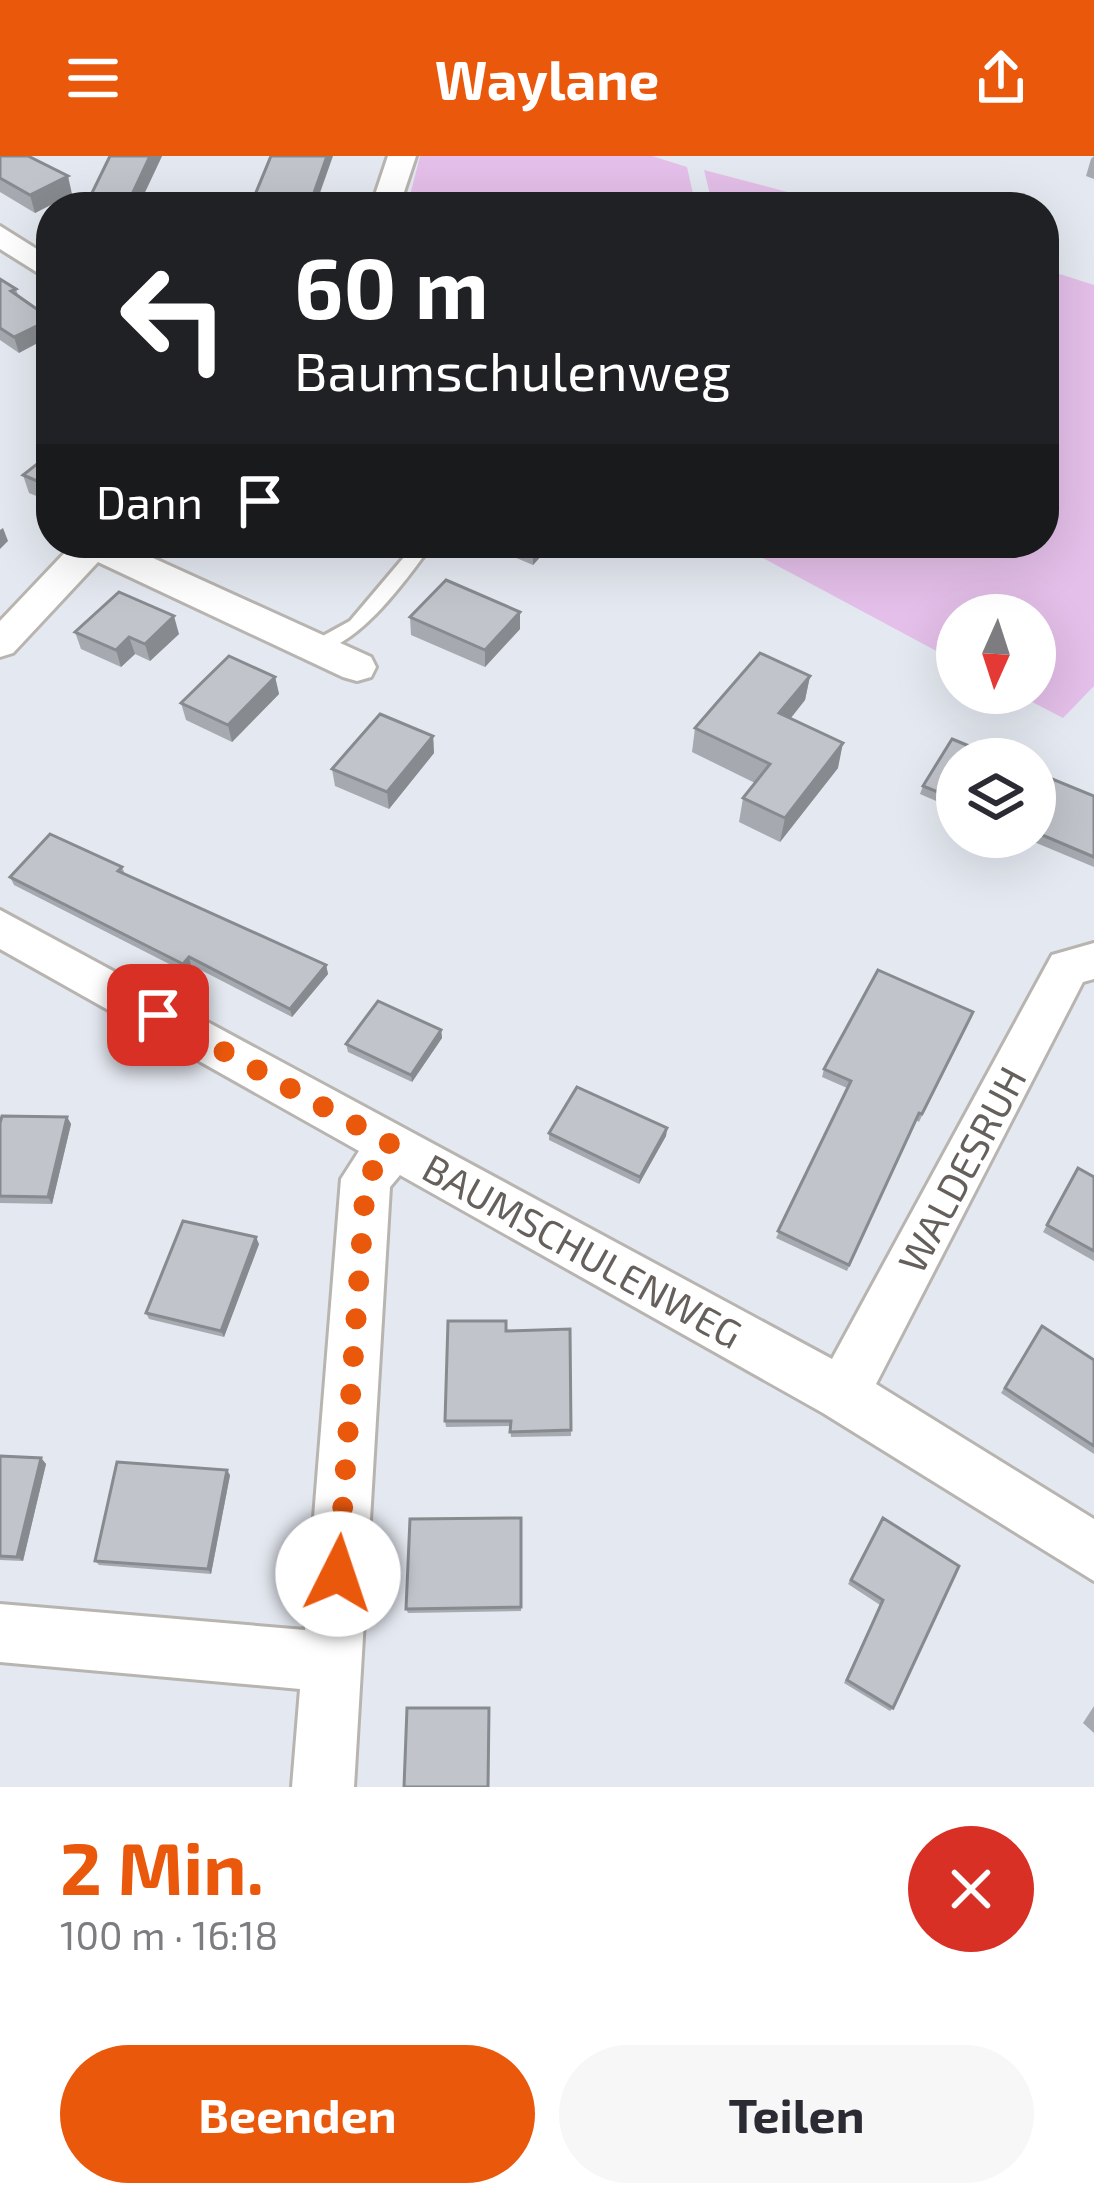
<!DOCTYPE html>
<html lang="de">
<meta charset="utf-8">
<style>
:root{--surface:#fff;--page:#f7f7f7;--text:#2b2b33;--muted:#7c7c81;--accent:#ea580c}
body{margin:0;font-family:"Exo 2",sans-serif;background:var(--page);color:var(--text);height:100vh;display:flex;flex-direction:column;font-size:45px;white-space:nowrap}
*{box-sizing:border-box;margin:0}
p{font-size:39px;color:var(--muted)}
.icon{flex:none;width:66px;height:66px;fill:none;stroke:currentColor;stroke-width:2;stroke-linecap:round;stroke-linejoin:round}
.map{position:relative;height:1631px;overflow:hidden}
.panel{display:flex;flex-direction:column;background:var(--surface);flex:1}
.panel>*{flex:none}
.guide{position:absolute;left:36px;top:36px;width:1023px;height:366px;border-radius:48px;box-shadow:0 12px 48px #0002;background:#202124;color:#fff;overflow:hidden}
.needle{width:78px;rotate:183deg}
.fabs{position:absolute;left:936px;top:438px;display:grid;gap:24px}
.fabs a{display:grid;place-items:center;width:120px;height:120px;border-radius:50%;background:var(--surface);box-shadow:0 12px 48px #0002;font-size:60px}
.pin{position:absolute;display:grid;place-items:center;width:102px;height:102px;color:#fff;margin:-51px;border-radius:24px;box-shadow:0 6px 18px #0006}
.me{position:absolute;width:132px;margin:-66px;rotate:4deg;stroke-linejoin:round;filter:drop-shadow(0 0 9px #0008)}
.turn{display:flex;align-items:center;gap:42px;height:252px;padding:0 60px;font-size:54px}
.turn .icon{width:156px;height:156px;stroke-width:2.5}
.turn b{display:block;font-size:84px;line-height:102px}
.then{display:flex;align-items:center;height:114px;padding:0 60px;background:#0003;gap:24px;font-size:45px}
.round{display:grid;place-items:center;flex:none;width:126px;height:126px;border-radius:63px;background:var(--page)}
.headline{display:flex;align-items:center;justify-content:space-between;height:204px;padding:0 60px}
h1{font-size:72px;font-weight:700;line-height:90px;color:var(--accent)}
.primary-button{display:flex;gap:24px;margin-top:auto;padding:24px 60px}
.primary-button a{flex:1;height:138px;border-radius:72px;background:var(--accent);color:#fff;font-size:48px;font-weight:700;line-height:138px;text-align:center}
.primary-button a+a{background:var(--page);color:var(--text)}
header{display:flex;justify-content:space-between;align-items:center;height:156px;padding:0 60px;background:var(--accent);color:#fff;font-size:54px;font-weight:700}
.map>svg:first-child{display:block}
.green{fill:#e4bfe9}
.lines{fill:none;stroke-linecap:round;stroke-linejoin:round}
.lane-casing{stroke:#b8b4b0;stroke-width:6}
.street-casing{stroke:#b8b4b0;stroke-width:6}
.lane{fill:#fff;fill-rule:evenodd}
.street{fill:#fff;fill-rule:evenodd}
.wall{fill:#a6a9af}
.shaded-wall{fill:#878a8e}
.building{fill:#c1c5cb;stroke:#878a8e;stroke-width:3}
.route{stroke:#ea580c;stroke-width:21;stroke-dasharray:0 37.8}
.labels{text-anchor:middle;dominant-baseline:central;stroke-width:9;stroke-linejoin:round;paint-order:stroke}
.street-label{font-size:39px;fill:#66605c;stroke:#fff}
</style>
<header><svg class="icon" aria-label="menu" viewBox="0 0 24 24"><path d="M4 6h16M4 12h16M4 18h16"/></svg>Waylane<svg class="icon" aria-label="share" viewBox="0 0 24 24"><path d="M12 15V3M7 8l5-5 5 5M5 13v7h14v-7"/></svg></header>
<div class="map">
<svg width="1094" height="1631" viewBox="0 0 1094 1631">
<rect width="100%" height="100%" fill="#e4e8f0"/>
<g class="green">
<polygon points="420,0 652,0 687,11 696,51 407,51"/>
<polygon points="704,14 844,51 713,51"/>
<polygon points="1044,113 1094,129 1094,530 1063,562 1015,537 1035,537 1035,459 957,459 957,506 759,400 691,387 1044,387"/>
</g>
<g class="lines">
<g class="lane-casing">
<path id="lane" d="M416,387H433C409,420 354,499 310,495V487L350,465Z"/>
</g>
<g class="street-casing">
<g id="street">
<polygon points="388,0 416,0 399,51 371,51"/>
<polygon points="0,70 51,102 51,125 0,93"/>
<polygon points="74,387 120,387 371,501 376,511 371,521 357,525 343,521 98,406 13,497 0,501 0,465"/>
<polygon points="0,754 832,1203 1052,799 1094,787 1094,823 1083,826 876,1228 1094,1363 1094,1425 823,1257 400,1019 390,1031 354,1631 292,1631 300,1533 0,1506 0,1448 305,1474 341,1023 359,995 0,793"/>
</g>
</g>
<use href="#lane" class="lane"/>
<use href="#street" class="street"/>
</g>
<g class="wall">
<polygon points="0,0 72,38 35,57 0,36"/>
<polygon points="110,0 162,0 138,51 89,51 88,45"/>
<polygon points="1094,0 1094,23 1086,20 1091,3"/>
<polygon points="0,123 16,133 18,139 19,197 0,184"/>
<polygon points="51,297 51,346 29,337 23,319"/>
<polygon points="480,387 553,387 533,409"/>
<polygon points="410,461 520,473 485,511 411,479"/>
<polygon points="75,476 179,478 150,505 135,498 121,511 81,493"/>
<polygon points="810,520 805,544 790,563 838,612 780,686 739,666 743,642 755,627 692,596 695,572"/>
<polygon points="275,521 279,538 232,586 186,564 181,547"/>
<polygon points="433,580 434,597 389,653 335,630 332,613"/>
<polygon points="957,603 957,654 920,638 923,630"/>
<polygon points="1035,616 1094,640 1094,711 1022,681 1035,681"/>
<polygon points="122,711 125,718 326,809 328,818 292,861 191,809 185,816 14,729 10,721"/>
<polygon points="973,856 919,966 916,964 847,1115 776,1082 847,932 822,921 824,913"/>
<polygon points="441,874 442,882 412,926 348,896 346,888"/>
<polygon points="67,961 71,968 52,1048 0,1047 0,967"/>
<polygon points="667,972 666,980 639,1028 549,984 549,977"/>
<polygon points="1078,1012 1094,1021 1094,1105 1043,1076"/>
<polygon points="259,1088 224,1181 149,1163 146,1157"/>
<polygon points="1042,1170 1094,1204 1094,1298 1001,1237"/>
<polygon points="570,1173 571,1280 511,1281 510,1270 446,1271 445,1265 507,1175"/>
<polygon points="0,1300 41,1302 46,1308 23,1405 0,1404"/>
<polygon points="230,1319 211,1418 99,1409 95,1405"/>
<polygon points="521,1362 521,1455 408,1457 406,1453"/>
<polygon points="880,1367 893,1552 890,1555 844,1527 880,1449 848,1428"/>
<polygon points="1094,1550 1094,1577 1083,1567"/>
</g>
<g class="shaded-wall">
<polygon points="150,0 162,0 138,51 129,51 128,47"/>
<polygon points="327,0 333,0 315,51 309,51"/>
<polygon points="68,20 72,38 35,57 30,39"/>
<polygon points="51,163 51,180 19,197 14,181"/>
<polygon points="3,372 8,385 0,393 0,374"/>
<polygon points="537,387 553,387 533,409 533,392"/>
<polygon points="520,456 520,473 485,511 485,494"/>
<polygon points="174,460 179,478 150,505 145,488"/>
<polygon points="129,481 135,498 121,511 116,494"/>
<polygon points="810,520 805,544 775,582 779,557"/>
<polygon points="275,521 279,538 232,586 228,569"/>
<polygon points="433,580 434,597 389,653 387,636"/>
<polygon points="843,587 838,612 780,686 785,662"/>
<polygon points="189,801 191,809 185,816 183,808"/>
<polygon points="326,809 328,818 292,861 290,853"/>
<polygon points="441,874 442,882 412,926 411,919"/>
<polygon points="67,961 71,968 52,1048 48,1041"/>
<polygon points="667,972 666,980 639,1028 640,1021"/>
<polygon points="256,1081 259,1088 224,1181 221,1175"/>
<polygon points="41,1302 46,1308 23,1405 17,1401"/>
<polygon points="227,1314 230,1319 211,1418 208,1413"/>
</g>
<g class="building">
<polygon points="0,0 28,0 68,20 30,39 0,22"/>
<polygon points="110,0 150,0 128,47 88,45"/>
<polygon points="271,0 327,0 309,51 250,51"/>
<polygon points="0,123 16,133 11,135 51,163 14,181 0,172"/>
<polygon points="51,297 51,331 23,319"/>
<polygon points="446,424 520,456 485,494 410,461"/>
<polygon points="119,436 174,460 145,488 129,481 116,494 75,476"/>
<polygon points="760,497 810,520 779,557 843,587 785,662 743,642 770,608 695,572"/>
<polygon points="229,500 275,521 228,569 181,547"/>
<polygon points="380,558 433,580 387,636 332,613"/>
<polygon points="952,583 1001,603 957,603 957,644 923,630"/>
<polygon points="1035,616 1094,640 1094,701 1035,676"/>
<polygon points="50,678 122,711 118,715 326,809 290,853 189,801 183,808 10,721"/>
<polygon points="878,814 973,856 922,958 919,957 849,1109 778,1075 851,925 824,913"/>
<polygon points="378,845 441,874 411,919 346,888"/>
<polygon points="577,931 667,972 640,1021 549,977"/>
<polygon points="2,960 67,961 48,1041 0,1040 0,967"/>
<polygon points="1078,1012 1094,1021 1094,1095 1047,1069"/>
<polygon points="183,1065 256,1081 221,1175 146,1157"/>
<polygon points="448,1165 506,1165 506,1175 570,1173 571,1274 510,1276 511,1265 445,1265"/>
<polygon points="1042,1170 1094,1204 1094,1290 1005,1232"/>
<polygon points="0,1300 41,1302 17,1401 0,1400"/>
<polygon points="117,1306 227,1314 208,1413 95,1405"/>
<polygon points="521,1362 521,1451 406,1453 410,1363"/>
<polygon points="883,1362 959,1410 893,1552 847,1524 883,1444 851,1424"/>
<polygon points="407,1552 489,1552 488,1631 404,1631"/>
</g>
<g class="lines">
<polyline class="route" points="158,859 394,990 366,1022 338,1418"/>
</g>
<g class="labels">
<g class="street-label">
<text transform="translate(961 1013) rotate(-62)">WALDESRUH</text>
<text transform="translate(583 1094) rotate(29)">BAUMSCHULENWEG</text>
</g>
</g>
</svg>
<div class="fabs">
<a><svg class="needle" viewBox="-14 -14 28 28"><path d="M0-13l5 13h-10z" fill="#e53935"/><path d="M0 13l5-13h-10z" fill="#7c7c81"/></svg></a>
<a><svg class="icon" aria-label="layers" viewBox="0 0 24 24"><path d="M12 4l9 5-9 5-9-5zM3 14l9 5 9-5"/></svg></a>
</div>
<div class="pin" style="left:158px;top:859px;background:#d93025"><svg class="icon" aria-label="arrive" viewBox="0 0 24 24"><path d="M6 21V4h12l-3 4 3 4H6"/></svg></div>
<svg class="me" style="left:338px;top:1418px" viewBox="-20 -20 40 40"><circle r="19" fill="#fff"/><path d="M0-13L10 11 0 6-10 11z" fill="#ea580c"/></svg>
<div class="guide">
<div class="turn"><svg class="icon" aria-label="left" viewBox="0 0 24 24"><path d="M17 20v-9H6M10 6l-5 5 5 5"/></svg><div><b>60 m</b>Baumschulenweg</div></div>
<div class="then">Dann<svg class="icon" aria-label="arrive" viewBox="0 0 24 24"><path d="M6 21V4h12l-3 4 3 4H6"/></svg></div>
</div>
</div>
<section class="panel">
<div class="headline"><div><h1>2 Min.</h1><p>100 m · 16:18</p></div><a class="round" style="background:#d93025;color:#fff"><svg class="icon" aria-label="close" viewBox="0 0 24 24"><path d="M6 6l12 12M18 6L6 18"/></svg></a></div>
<div class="primary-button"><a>Beenden</a><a>Teilen</a></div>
</section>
